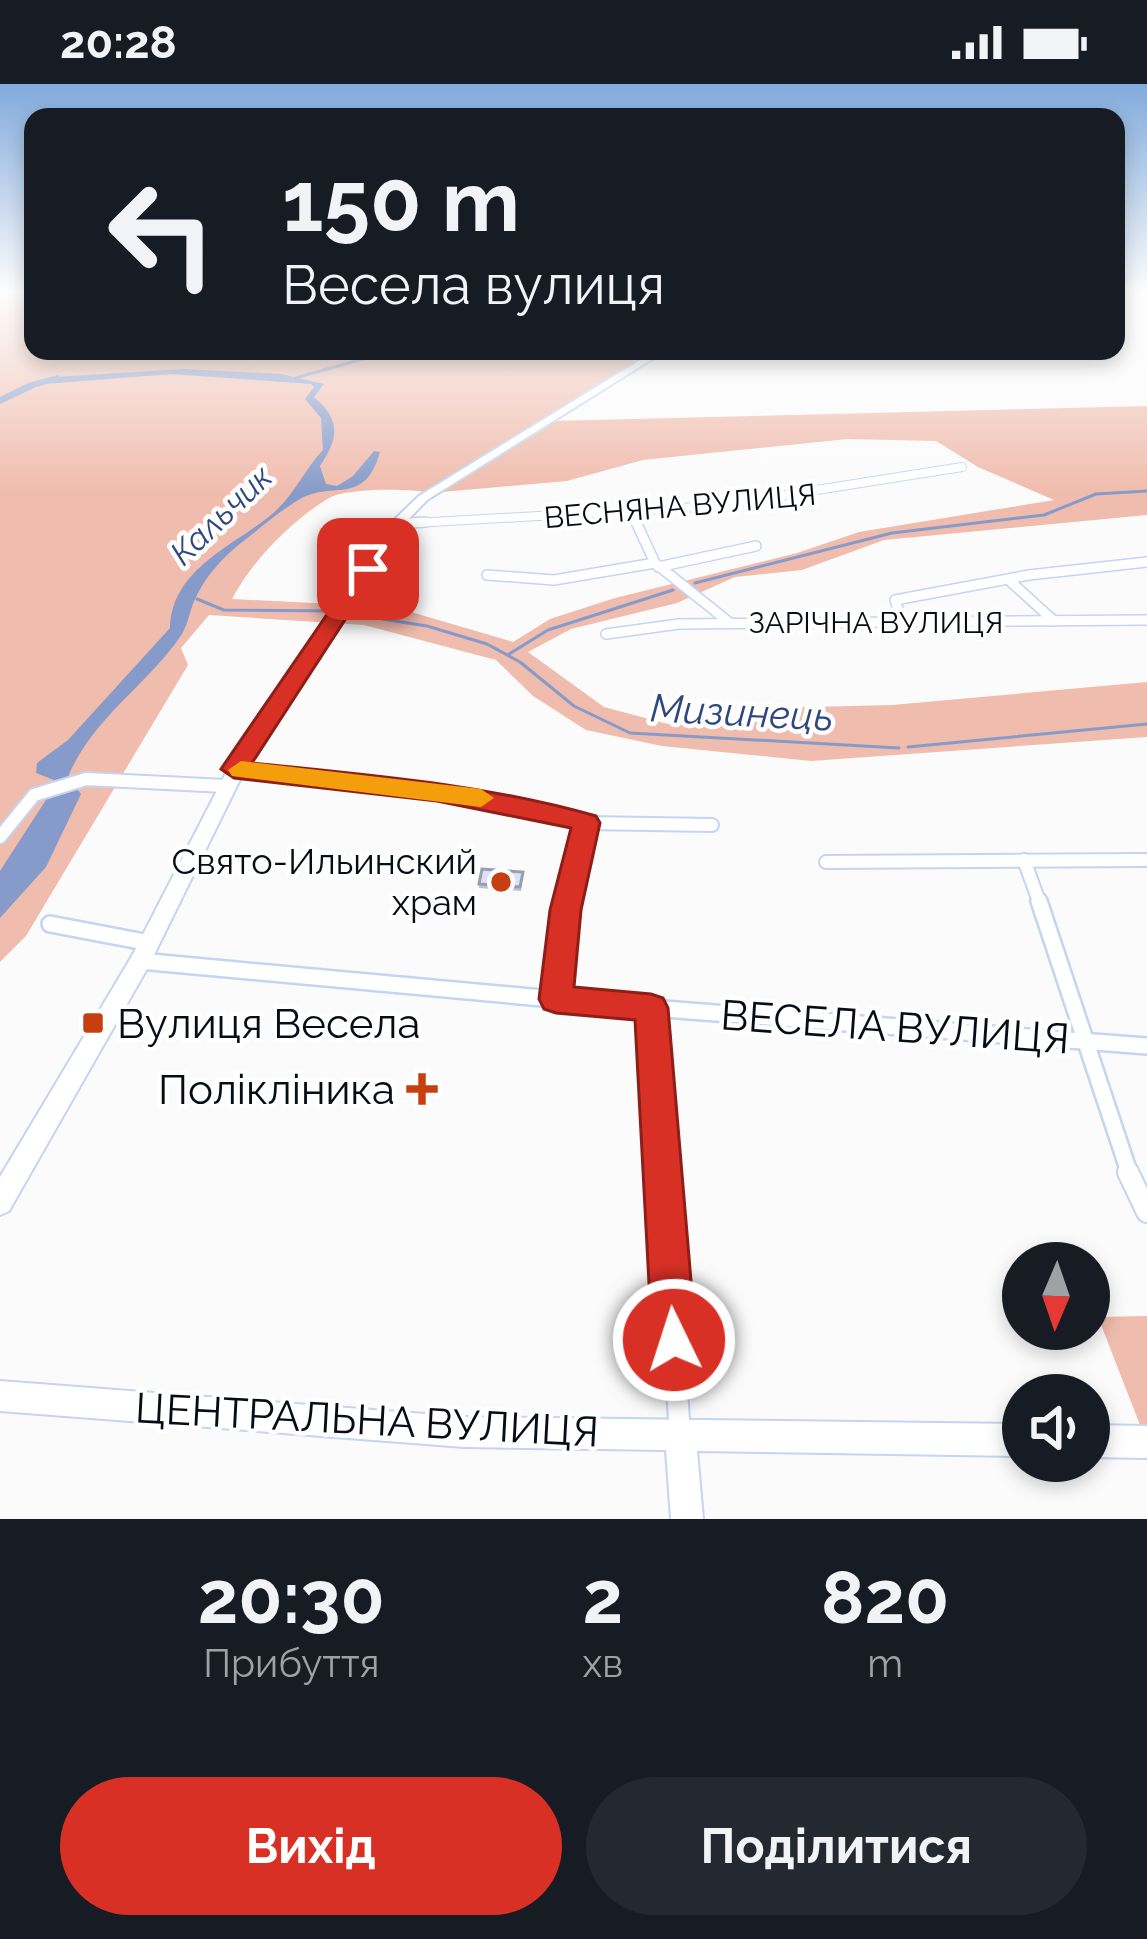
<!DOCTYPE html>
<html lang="uk">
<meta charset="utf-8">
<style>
:root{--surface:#171b24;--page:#242831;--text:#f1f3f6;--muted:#9ea1a6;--accent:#d93025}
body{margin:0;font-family:Raleway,sans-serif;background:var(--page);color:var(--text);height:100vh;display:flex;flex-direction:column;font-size:45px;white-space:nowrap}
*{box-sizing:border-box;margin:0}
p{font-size:39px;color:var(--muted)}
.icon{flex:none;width:66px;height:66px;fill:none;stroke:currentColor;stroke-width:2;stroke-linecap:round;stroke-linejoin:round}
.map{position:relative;height:1435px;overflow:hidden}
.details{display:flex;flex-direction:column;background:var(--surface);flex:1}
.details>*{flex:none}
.top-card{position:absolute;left:24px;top:24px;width:1101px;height:252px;border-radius:24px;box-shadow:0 6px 18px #0003;background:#171b24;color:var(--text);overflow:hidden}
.needle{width:78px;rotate:182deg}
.fabs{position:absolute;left:1002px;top:1158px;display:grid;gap:24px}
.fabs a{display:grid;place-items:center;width:108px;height:108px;border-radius:50%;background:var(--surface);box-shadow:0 6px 18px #0003;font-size:60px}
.pin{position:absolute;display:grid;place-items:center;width:102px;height:102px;color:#fff;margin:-51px;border-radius:24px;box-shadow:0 6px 18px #0006}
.me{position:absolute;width:132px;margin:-66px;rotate:356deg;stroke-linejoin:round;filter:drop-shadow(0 0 9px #0008)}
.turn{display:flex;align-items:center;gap:42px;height:252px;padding:0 60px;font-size:54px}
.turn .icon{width:156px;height:156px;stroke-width:2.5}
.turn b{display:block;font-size:84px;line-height:102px}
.eta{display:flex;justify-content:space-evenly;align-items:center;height:204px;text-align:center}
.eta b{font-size:72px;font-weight:700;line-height:84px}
.primary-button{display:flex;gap:24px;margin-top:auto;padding:24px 60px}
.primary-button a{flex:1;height:138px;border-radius:72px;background:var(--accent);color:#fff;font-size:48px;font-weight:700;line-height:138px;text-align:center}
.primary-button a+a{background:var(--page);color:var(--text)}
.status{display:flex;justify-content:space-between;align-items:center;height:84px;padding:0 60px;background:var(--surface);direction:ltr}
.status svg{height:33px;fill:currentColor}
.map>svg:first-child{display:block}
.green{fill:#f0bcad;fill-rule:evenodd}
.water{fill:#869bc9}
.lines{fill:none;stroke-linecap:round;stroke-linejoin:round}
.stream{stroke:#869bc9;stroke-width:3}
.river{fill:#869bc9;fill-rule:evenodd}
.street-far4-casing{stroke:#c5d4f3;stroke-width:10}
.street-far3-casing{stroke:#c5d4f3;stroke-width:12}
.street-far2-casing{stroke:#c5d4f3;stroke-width:16}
.street-far1-casing{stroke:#c5d4f3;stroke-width:20}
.street-casing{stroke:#c5d4f3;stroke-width:24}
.secondary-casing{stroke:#c5d4f3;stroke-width:4}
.street-far4{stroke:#fff;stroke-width:8}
.street-far3{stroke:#fff;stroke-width:9}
.street-far2{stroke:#fff;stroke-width:12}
.street-far1{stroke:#fff;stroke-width:15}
.street{stroke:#fff;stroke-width:20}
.secondary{fill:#fff;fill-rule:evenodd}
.wall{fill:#bbc2d4}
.building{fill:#d9e2f6;stroke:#989eac;stroke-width:3}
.route{fill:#d93025;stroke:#8d1f18;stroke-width:3}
.slow{fill:#f59e0b}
.poi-dot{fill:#c73f10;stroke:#fff;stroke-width:4.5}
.labels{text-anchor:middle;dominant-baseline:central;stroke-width:9;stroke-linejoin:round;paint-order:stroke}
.far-street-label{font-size:30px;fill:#080c17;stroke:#fff}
.far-water-label{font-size:33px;font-style:italic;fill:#2f4781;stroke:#fff}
.poi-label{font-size:36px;fill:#080c17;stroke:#fff;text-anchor:end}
.water-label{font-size:39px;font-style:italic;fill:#2f4781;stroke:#fff}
.near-poi-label{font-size:42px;fill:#080c17;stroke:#fff;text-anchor:start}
.near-street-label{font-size:42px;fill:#080c17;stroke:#fff}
</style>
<div class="status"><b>20:28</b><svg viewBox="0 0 49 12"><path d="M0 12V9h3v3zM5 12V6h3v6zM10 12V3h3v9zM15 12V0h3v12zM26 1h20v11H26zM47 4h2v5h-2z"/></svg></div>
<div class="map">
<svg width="1147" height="1435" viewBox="0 0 1147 1435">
<rect width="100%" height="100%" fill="#fbfbfb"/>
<g class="green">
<path d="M0,208H33V267H661L552,337L1147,322V431L884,456L802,486L735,493L677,519L571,545L528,568L604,623L668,640L716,641L770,624L892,621L1147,598V653L811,677L662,662L586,646L533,612L496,576L364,541L209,531L181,564L188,581L26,852L0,878ZM848,355L936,357L978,383L1054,416L859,448L797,469L615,514L550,535L513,558L394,523L232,515C251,478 292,436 329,414C346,404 410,404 430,409L567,397L643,376Z"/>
<polygon points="1147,1232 1147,1341 1140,1341 1098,1233"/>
</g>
<path class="water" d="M184,285L281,290L324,300L314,313C341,336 339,354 320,382L326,400L337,402L353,392L374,367L380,368C364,423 334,396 300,415C281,426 259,445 241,459C222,474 205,493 195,515C190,526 188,540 182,550C148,601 92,634 68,693L81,710L46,783L0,834V787L53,705L54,696L36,689L37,679L68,656L170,544C172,485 232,463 271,431C294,412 304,386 323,366L321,334L305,315L314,303L311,300L171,290L32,301L54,293Z"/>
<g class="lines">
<g class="stream">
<polyline points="295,294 392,267"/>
<polyline points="695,499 892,449 1044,431 1096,410 1147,407"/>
<polyline points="197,515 224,526 335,527"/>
<polyline points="345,529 427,542 487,560 520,578 574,622 630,649 899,664"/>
<polyline points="509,570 548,546 673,506"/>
<polyline points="908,663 1147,640"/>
</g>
<polygon class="river" points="58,291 62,296 36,303 0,320 0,313 28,299"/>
<g class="street-far4-casing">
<g id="street-far4">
<polyline points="632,430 637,441"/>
<polyline points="397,440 715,422 962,383"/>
</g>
</g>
<g class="street-far3-casing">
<g id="street-far3">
<polyline points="636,438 655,479 730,539"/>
<polyline points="397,440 425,438"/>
<polyline points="658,483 756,462"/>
<polyline points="487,491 554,496 655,479"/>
<polyline points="1011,498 1054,537"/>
<polyline points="902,537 895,516 1029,491 1147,478"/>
<polyline points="606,550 679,540 1147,536"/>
</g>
</g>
<g class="street-far2-casing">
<g id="street-far2">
<polyline points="234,685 496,717 586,739 712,741"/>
<polyline points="0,753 34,711 86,695 225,702"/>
<polyline points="1024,776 1040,820"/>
<polyline points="826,778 1147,776"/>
<polyline points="567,820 586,739"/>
</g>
</g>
<g class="street-far1-casing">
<g id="street-far1">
<polyline points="1039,817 1130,1091"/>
<polyline points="50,840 150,859"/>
<polyline points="140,877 651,924 1147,962"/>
<polyline points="556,915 568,817"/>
<polyline points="651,924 662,1091"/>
</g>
</g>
<g class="street-casing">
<g id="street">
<polyline points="662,1088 680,1350"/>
<polyline points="1128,1088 1147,1128"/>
</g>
</g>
<g class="secondary-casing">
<g id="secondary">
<polygon points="655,267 665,267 427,416 402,442 342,537 259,657 148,883 9,1127 0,1131 0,1093 132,872 243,656 329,536 393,437 419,412"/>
<polygon points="0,1297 464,1333 1023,1340 1023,1372 697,1367 703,1435 671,1435 666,1366 464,1363 0,1327"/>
<polygon points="1089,1341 1147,1342 1147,1374 1089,1373"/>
</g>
</g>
<use href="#street-far4" class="street-far4"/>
<use href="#street-far3" class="street-far3"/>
<use href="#street-far2" class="street-far2"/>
<use href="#street-far1" class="street-far1"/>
<use href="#street" class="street"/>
<use href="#secondary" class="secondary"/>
</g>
<polygon class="wall" points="523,788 521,807 479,804 479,800"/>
<polygon class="building" points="482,785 523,788 520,803 479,800"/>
<linearGradient id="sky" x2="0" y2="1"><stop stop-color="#81aadc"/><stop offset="0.51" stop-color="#fdfdfd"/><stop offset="1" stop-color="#fdfdfd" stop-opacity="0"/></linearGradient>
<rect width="1147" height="409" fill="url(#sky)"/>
<path class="route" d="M368,479L378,485L252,679C368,691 484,700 596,732L600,739L581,826L574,903L651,910L663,914L668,924L696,1256L689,1272L674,1278L658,1272L652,1256L635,936L556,929L544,925L539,915L550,826L571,744L437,717L234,694L221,685L361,481Z"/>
<polygon class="slow" points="241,677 481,705 494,714 481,723 232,692 228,686"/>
<g class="poi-dot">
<circle cx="501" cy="798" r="12"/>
<rect x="81" y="927" width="24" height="24" rx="6"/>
<path d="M416 987h12v12h12v12h-12v12h-12v-12h-12v-12h12z"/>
</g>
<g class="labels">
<g class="far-street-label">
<text transform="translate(680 422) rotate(-5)">ВЕСНЯНА ВУЛИЦЯ</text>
<text x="876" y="538">ЗАРІЧНА ВУЛИЦЯ</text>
</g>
<g class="far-water-label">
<text transform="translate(221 431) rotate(-44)">Кальчик</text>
</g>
<g class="poi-label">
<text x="477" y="777">Свято-Ильинский<tspan x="477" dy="41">храм</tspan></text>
</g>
<g class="water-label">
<text transform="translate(742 628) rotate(3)">Мизинець</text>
</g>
<g class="near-poi-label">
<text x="117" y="939">Вулиця Весела</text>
<text x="395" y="1005" text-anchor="end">Полікліника</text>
</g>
<g class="near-street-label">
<text transform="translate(895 943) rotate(4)">ВЕСЕЛА ВУЛИЦЯ</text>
<text transform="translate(367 1336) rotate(3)">ЦЕНТРАЛЬНА ВУЛИЦЯ</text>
</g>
</g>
</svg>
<div class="fabs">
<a><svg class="needle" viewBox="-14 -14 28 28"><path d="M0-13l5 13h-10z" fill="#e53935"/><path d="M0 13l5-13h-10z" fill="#9ea1a6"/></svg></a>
<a><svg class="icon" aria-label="sound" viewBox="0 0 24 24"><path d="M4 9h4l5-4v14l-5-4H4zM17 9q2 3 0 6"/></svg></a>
</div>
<div class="pin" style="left:368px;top:485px;background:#d93025"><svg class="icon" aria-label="arrive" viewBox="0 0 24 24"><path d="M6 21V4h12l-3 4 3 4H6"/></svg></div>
<svg class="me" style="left:674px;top:1256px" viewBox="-20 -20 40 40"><circle r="17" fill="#d93025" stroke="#fff" stroke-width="3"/><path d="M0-11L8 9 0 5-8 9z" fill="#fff"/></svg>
<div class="top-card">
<div class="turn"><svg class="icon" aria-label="left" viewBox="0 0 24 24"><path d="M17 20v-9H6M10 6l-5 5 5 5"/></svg><div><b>150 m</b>Весела вулиця</div></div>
</div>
</div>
<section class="details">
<div class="eta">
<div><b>20:30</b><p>Прибуття</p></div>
<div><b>2</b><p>хв</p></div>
<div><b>820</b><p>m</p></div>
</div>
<div class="primary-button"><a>Вихід</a><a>Поділитися</a></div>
</section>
